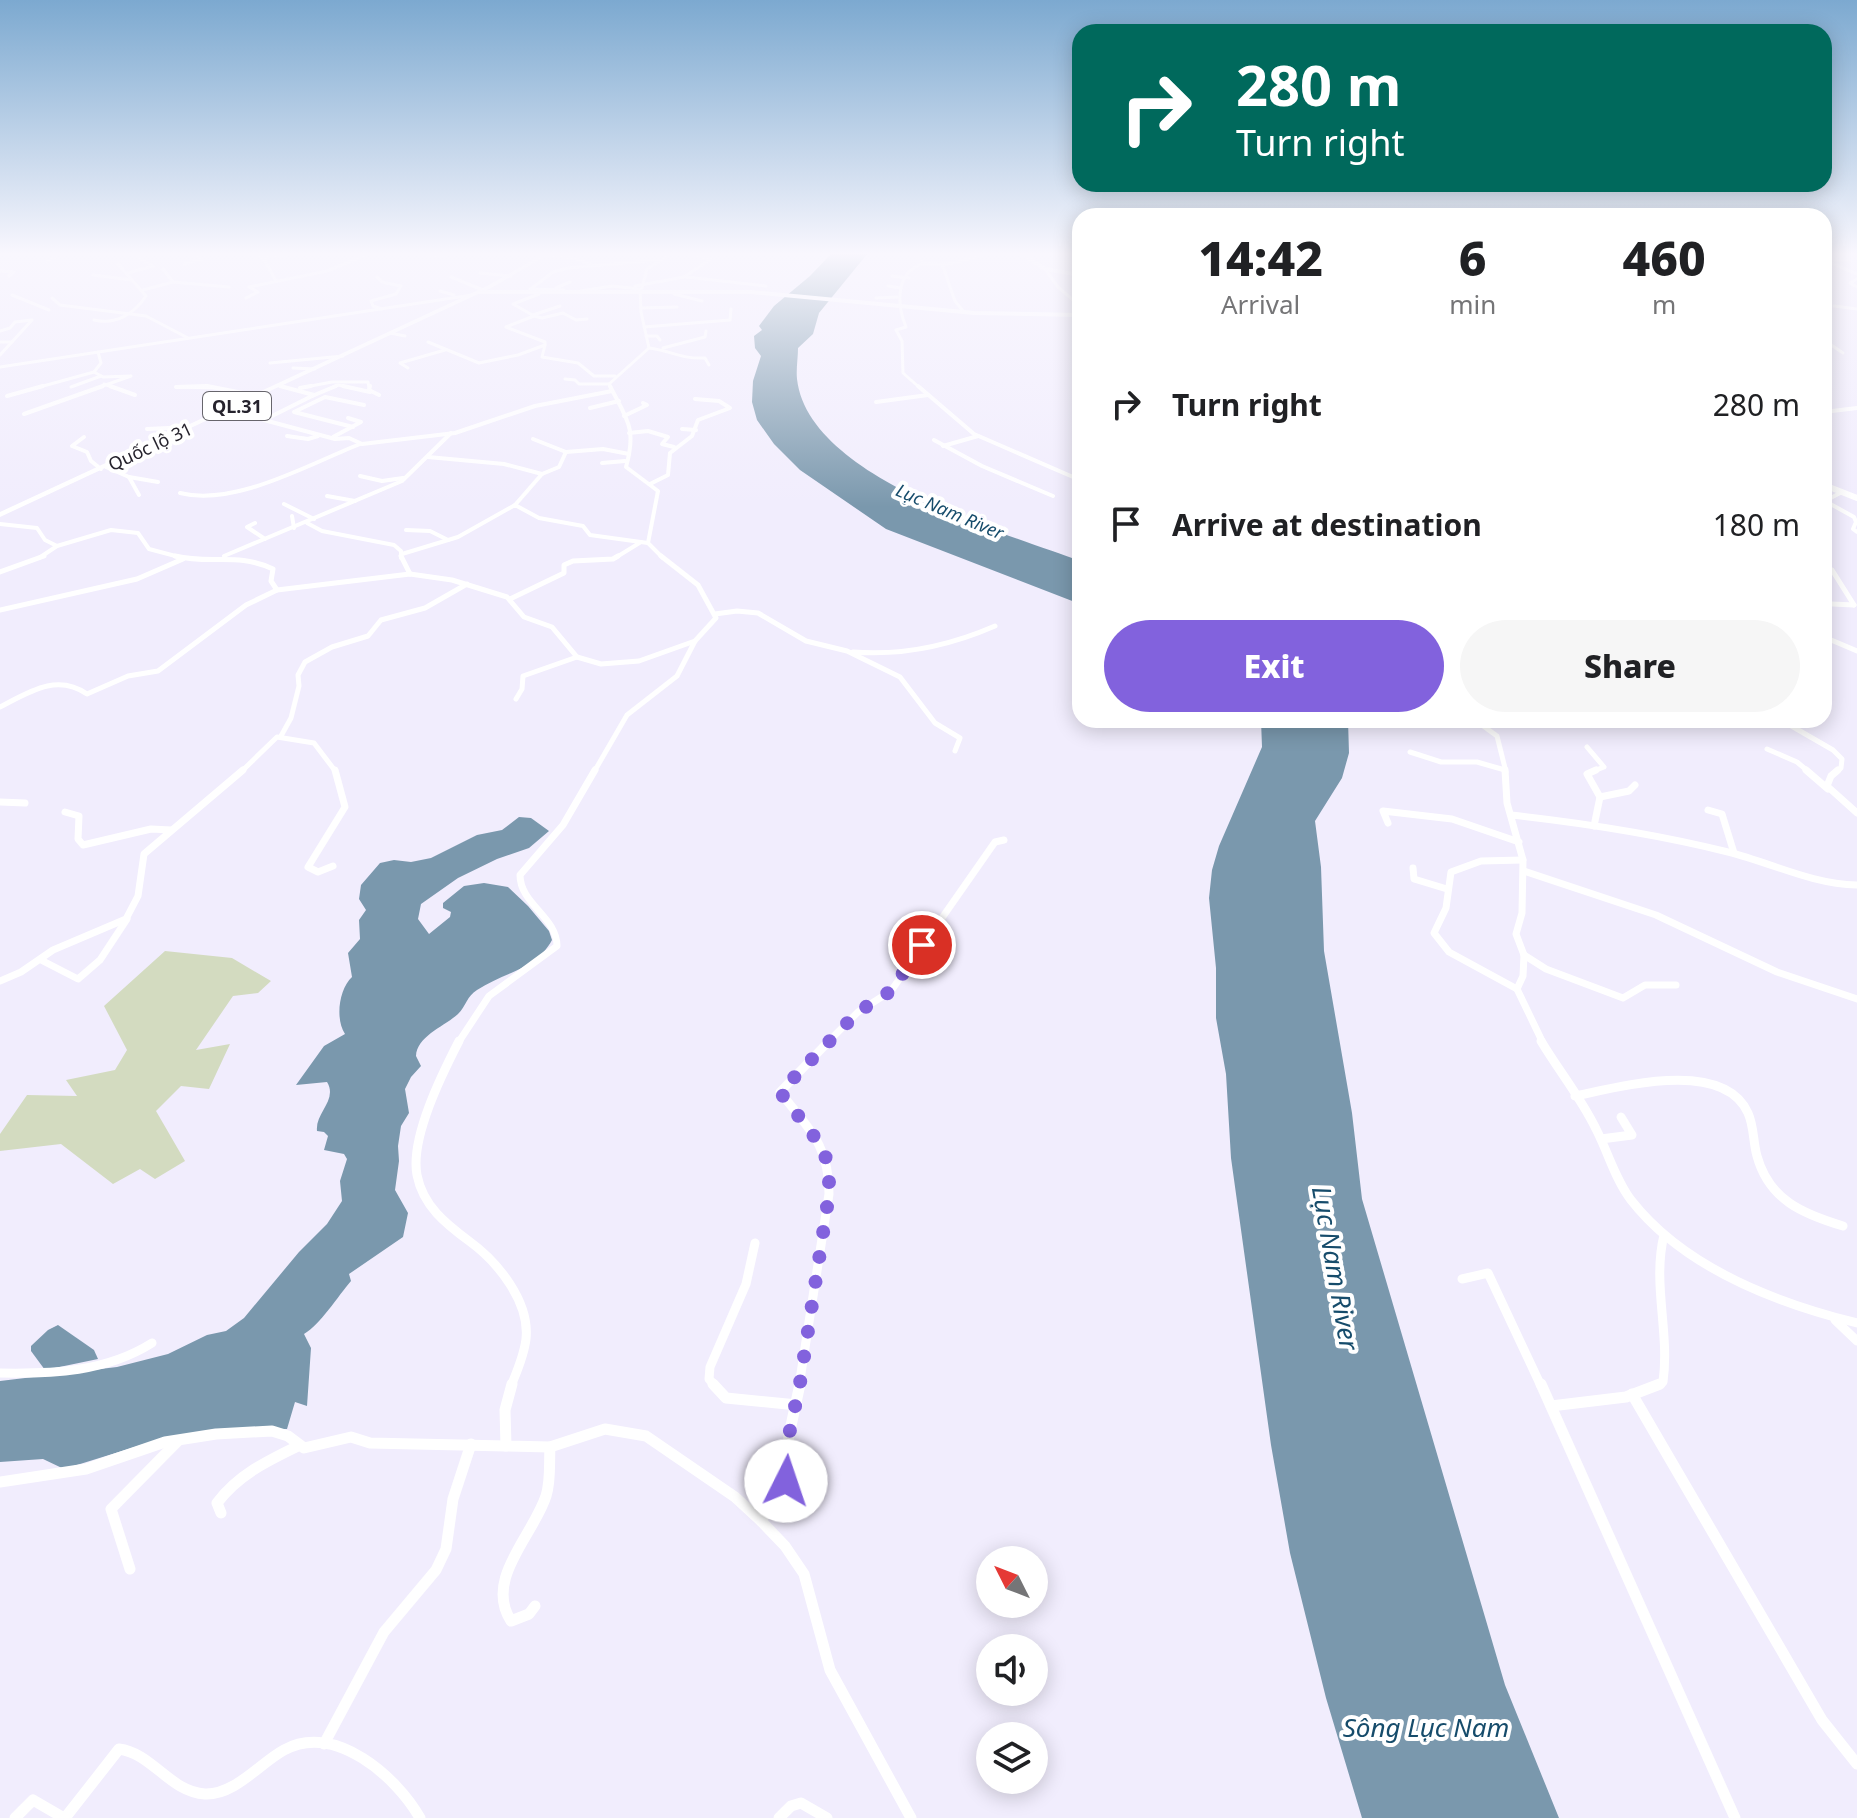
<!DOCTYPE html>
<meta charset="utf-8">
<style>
:root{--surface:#fff;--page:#f6f6f6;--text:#202124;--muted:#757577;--accent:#8262dd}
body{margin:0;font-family:"Noto Sans",sans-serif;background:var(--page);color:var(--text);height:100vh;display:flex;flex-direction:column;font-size:30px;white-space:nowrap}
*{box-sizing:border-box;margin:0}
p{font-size:26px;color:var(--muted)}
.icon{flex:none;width:44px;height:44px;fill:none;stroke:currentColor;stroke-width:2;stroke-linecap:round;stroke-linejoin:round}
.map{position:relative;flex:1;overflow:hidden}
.details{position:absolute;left:1072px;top:208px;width:760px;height:520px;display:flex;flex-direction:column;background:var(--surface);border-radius:24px;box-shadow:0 4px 20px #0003}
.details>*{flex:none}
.guide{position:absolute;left:1072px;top:24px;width:760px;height:168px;border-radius:24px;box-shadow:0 4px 20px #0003;background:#00695c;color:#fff;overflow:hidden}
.needle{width:52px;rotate:312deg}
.fabs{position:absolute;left:976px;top:1546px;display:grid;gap:16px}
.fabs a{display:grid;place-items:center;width:72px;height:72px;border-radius:50%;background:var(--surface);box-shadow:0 4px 20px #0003;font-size:40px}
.pin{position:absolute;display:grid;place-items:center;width:68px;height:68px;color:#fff;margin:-34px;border:4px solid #fff;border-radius:50%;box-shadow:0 2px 8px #0007}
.me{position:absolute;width:88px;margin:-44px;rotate:4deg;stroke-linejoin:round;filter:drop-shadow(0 0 6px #0008)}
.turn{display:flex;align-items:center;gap:28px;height:168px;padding:0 32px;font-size:36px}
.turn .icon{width:104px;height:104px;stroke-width:2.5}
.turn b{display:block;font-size:56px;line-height:68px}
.eta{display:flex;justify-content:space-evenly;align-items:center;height:136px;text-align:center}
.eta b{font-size:48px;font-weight:800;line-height:56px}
.button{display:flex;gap:16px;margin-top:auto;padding:16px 32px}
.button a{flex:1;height:92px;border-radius:48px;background:var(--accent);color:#fff;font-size:32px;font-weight:800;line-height:92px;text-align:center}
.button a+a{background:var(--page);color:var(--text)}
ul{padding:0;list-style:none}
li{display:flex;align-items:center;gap:24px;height:120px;padding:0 32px}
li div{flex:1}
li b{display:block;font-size:30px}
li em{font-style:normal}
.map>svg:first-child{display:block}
.green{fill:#d3dbc0}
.water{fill:#7a98ad}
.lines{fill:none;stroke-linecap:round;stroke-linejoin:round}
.minor-far5{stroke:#fff;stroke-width:3}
.minor-far4{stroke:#fff;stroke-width:4}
.minor-far3{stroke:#fff;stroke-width:5}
.minor-far2{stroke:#fff;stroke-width:7}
.minor-far1{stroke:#fff;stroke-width:9}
.minor{stroke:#fff;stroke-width:11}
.tertiary-far1{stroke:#fff;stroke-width:4}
.tertiary{stroke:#fff;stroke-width:6}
.trunk{fill:#fff;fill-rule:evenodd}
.route{stroke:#8262dd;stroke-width:14;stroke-dasharray:0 25.2}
.labels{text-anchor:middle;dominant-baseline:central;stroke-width:8;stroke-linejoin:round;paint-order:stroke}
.shield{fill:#fff;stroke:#67656c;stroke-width:2}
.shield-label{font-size:18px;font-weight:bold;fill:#26232d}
.far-street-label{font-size:18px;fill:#26232d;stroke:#fff}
.far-water-label{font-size:18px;font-style:italic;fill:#164c6b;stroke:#fff}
.near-water-label{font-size:26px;font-style:italic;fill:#164c6b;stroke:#fff}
</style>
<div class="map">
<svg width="1857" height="1818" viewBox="0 0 1857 1818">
<rect width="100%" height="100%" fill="#f1edfd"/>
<polygon class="green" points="165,951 232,958 271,981 258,993 233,996 196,1050 230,1044 209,1089 181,1086 156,1111 185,1161 155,1179 140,1169 113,1184 61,1144 0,1151 0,1134 27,1095 77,1096 66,1080 115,1070 127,1050 104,1006"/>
<g class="water">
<path d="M832,253H868L819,313L813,334L798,348C798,358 796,369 797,379C808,477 1002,532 1080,561V604L886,529L800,470L774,444L757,420L752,402L753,381L761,356L755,348L754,336L762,330L759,326L774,306L810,276Z"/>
<polygon points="1261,720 1348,720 1349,753 1342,778 1315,821 1321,867 1324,951 1352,1113 1362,1199 1505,1685 1559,1818 1362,1818 1326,1698 1290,1553 1271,1445 1231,1158 1226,1074 1216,1018 1216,968 1209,898 1212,870 1219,846 1262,747"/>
<path d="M519,817L531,818L549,831L529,848L497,859L458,878L421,904L418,919L429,934L450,917L451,912L443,908V903L464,886L484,883L508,887L528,906L549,931L552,940C536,970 504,972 477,990C467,996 466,1006 458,1014C445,1026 417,1036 416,1056L421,1066L411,1077L405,1089L409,1113L401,1126L398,1146L399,1161L395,1190L408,1213L403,1237L349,1274L351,1281C338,1296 320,1325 304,1334L311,1348L307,1406L295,1402L287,1429H247L151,1442L64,1469L43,1459L0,1462V1381L117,1367L168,1354L207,1335L226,1331L244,1318L299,1252L327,1224L342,1201L340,1181L347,1159L344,1154L324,1150L328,1136L324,1132L317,1131C315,1113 338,1100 327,1082L296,1085L324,1046L345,1034C335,1019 339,989 352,977L348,953L360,939L359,920L366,910L359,899L361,885L380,863L394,860L411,862L431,858L477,835L502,830Z"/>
<polygon points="58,1325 94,1350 98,1359 45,1370 31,1351 31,1346 48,1330"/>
</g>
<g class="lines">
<g class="minor-far5">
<polyline points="254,253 265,261 276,281"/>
<polyline points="409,253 436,256 464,253"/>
<polyline points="914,253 924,263"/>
<polyline points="544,255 573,258 590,264"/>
<polyline points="263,258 296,253"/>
<polyline points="1824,260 1857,274"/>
<polyline points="1831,260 1849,261"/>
<polyline points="47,261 56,257 57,253"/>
<polyline points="184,264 202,259 195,255 201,253"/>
<polyline points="942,264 955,301 963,311"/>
<polyline points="163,269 173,282"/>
<polyline points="1045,269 1058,287 1080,306"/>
<polyline points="0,271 14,272 9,276"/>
<polyline points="128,273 153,266 137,257"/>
<polyline points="480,273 511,276"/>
<polyline points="93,275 132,280"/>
<polyline points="892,276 909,278"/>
<polyline points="377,277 382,282 401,286 396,294 371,301 373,306 382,309"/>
<polyline points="451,277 483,290"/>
<polyline points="686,277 766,286"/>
<polyline points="1857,279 1850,283 1857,287"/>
<polyline points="635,286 684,277 711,259 684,253"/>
<polyline points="888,286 901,288"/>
<polyline points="532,288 553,272 568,268 659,260"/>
<polyline points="556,288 570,282"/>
<polyline points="642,288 647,269 672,253"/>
<polyline points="530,289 564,290"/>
<polyline points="143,290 173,282 229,287"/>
<polyline points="440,291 454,295"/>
<polyline points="581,291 612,286 640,289 641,312 649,348 609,384 611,388"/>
<polyline points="674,294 702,301"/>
<polyline points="12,295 49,310"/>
<polyline points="52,298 60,305 146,316 188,338"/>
<polyline points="246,298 258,292 249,287 327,271 371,253"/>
<polyline points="876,298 897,297"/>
<polyline points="1834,306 1857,309"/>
<polyline points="641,308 677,307"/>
<polyline points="533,315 560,306"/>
<polyline points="534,316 542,318 563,313 576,320 587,319"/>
<path d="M94,320C116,325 134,314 146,296L118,264"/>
<polyline points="644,327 730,320 731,309"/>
<polyline points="0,331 10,328 15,322 32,320 0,355"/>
<polyline points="390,333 405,336"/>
<polyline points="646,336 657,336 660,340"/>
<polyline points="1824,340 1843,353"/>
<polyline points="0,342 12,342"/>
<polyline points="428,342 479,363 518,355 545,345 545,342 506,327 534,316 513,304 539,294"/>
<polyline points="545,345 542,357 578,363 594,376 615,376"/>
<path d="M649,348C672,351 680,359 705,358L709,365"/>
<polyline points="663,348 705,337 706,331"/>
<polyline points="270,363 343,356"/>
<polyline points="0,367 472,295"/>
<polyline points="293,368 315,369"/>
<polyline points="408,368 400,363 445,350"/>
<polyline points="565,379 575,380 579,384 609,384"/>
<polyline points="104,384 115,388"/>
<polyline points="280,386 288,388"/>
<polyline points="71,387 101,376"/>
<polyline points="176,387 217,388"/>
<polyline points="36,388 94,372"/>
<polyline points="97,388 131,376 103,377 94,372 101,363 98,352"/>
<polyline points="300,388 332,382 368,382 369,388"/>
<polyline points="331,388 338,385 352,388"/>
<path d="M920,388L903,373L902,341L896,330L906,327C898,308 894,276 919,265C927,262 937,265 945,264C960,263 975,257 989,253"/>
</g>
<g class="minor-far4">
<polyline points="110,386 135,395"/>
<polyline points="207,386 258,396"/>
<polyline points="280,386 314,395 264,420 335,439 349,438 362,444 455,433 535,406 612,391"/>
<polyline points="343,386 370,392"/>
<polyline points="370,386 369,390 379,395"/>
<path d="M610,386C627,420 637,428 626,467L658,491L648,543L663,558"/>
<polyline points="918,386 974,434 1080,480"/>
<polyline points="176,387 207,386"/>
<polyline points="300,388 311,386"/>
<polyline points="7,396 43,386"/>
<polyline points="312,396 336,386"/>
<polyline points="876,402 928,395"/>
<polyline points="590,408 619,401"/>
<polyline points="1824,412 1857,408"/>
<polyline points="24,414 103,386"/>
<polyline points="624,416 647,405 643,403"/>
<polyline points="353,427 294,412 325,397 364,405"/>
<polyline points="147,429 190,427"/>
<polyline points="682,429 696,430"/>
<polyline points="629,433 648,431 668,437 662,444 674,447"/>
<polyline points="287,436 308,439 318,436"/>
<polyline points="84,437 72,446 87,452 91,461 101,469"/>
<polyline points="333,437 361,422 348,418"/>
<polyline points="533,439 566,452"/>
<polyline points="934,440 982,466 1053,496"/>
<polyline points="943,446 978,436"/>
<polyline points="428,457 504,464 542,474"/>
<polyline points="602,463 625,461"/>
<polyline points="106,467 129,477 139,495"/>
<polyline points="360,476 382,481 403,478"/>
<polyline points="129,477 158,482"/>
<polyline points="650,484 668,475 670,453 692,436 698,420 730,408 719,401 695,399"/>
<polyline points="1842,492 1825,501 1854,517 1856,522 1853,529 1857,532"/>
<path d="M180,493C235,507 309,464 360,444"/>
<polyline points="327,496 355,501"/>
<polyline points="284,504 314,519"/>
<polyline points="515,505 542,474 559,467 566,452 603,449 629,454"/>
<polyline points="292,516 294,528"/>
<polyline points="255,523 247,527 265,539"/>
<polyline points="307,523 322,531 394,545 401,551 401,558"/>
<polyline points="0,524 37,528 45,540 57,546 111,530 138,533 149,549 183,558"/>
<polyline points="406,530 430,531 448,540"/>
<polyline points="402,554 458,537 515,505 539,518 583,526 590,535 648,543"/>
<polyline points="224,556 402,481 451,433"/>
<polyline points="39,558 57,546"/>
<polyline points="615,558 641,542"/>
</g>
<g class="minor-far3">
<path d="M175,556C212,565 236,552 273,569L271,581L277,590L410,574L452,580L507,597L524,617L552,627L577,657"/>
<polyline points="401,556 410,574"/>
<polyline points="1824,565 1832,570 1854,605"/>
<polyline points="0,572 44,556"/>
<polyline points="510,599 564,573 564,565 573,561 613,559 618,556"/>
<polyline points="1832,604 1854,605"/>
<polyline points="0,610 137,579 183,559"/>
<polyline points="715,614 737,611 758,613 806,641 847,651 900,677 935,723 960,738 955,751"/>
<polyline points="1824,637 1857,651"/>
<path d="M853,652C903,656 949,646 995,626"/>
<polyline points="516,699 522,689 523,676 577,657 601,664 639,661 695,641"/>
<path d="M0,707C29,692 57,673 87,694L128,676L158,671L246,605L277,590"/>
<polyline points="1475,720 1497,736 1506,772"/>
<polyline points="1781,720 1833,750 1842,759 1841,768 1836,772"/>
<polyline points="1482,721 1500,720"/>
<polyline points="281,736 291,718 299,686 298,675 305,662 332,647 368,636 381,620 425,608 467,584"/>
<polyline points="1587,747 1604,767 1591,772"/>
<polyline points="1767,749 1797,762 1809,772"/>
<polyline points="1410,752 1441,762 1477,762 1505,770"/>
<polyline points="241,772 277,737 314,743 336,772"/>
<polyline points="594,772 627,715 677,676 695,641 716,618 698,585 661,556"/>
</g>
<g class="minor-far2">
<polyline points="1505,770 1507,803 1523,860 1522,913 1516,934 1524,955 1523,976 1517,989 1543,1043"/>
<polyline points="1806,770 1828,789"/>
<polyline points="1838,770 1831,776 1827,786 1857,813"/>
<polyline points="1600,797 1629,791 1635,785"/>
<polyline points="0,802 25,803"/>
<polyline points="1708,810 1722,814 1734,853"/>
<polyline points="65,812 79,816 78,839 83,845 151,829 171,830"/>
<path d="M1511,815C1584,823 1656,834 1728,852C1772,863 1811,884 1857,885"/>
<polyline points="1388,823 1383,811 1452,819 1519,842"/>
<polyline points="1594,826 1600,797 1587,774 1596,770"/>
<polyline points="333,866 318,872 308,867 345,807 335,770"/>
<polyline points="1413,868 1414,879 1447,889"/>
<polyline points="1524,871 1656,915 1777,972 1857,999"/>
<polyline points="1524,955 1546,969 1623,998 1645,985 1676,985"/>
<polyline points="41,960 78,979 100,960 127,919"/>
<polyline points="0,981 21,972 53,950 126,919 138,896 144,854 243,770"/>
<polyline points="1517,989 1449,952 1434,933 1446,908 1451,872 1481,861 1523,860"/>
<path d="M458,1043L489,996L557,946C557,917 520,904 520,875L563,825L595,770"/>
<polyline points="827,1043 858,1012 891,991 995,842 1004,840"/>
</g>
<g class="minor-far1">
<path d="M459,1041C442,1074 410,1138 417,1175C423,1206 446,1224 469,1241C498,1262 530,1302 526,1339C524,1356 517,1371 511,1386"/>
<path d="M1541,1041C1559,1071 1581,1098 1596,1129C1608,1152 1615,1179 1631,1200C1684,1268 1776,1303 1857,1323"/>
<path d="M1575,1096C1619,1087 1723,1058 1748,1113C1754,1126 1753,1142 1757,1156C1769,1200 1803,1214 1843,1226"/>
<polyline points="1601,1139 1632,1135 1621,1117"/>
<polyline points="1462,1279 1488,1273 1541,1386"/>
<polyline points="1835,1320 1857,1341"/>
<path d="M0,1373C53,1374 106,1372 152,1343"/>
<polyline points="715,1386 709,1379 710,1367 746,1284 755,1243"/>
<path d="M799,1386L829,1194C829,1144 809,1129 780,1092L829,1041"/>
<path d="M1657,1386L1663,1382C1670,1332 1652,1284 1664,1235"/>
</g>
<g class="minor">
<polyline points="512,1384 505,1410 506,1446 550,1447 605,1429 646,1436 735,1497 761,1521 786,1481 789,1435 800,1384"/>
<polyline points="713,1384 726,1398 797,1405"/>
<polyline points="1541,1384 1735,1818"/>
<polyline points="1632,1394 1822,1720 1857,1764"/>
<polyline points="1551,1406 1626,1397 1660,1384"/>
<polyline points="0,1482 86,1469 165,1442 216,1434 272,1431 288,1436 304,1448 351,1437 370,1443 506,1446"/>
<path d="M221,1513L217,1503C238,1475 267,1461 298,1446"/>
<polyline points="761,1521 785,1546 804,1574 830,1670 911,1818"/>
<polyline points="130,1569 111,1509 178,1441"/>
<path d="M535,1606L529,1614L511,1621C484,1579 533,1536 546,1496C551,1481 549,1463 550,1447"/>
<polyline points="324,1744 384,1632 436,1570 446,1549 453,1499 471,1444"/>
<polyline points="15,1818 33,1800 64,1818"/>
<path d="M65,1818L119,1749C152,1753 170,1792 205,1794C235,1795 260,1763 284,1750C335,1722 397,1777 420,1818"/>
<polyline points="779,1818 791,1806 801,1803 827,1818"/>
</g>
<g class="tertiary-far1">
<polyline points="1021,253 1045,269 1080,275"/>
<polyline points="479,292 751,292 974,313 1080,315"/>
</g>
<polyline class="tertiary" points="1824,485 1857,498"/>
<polygon class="trunk" points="545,253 551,253 491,288 0,517 0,512 487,286"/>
</g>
<linearGradient id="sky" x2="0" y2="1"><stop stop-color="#7ca9d0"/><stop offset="0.5" stop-color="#f9f7fe"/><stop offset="1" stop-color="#f9f7fe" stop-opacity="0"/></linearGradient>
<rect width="1857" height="507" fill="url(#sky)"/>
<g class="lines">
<polyline class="route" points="786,1481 789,1435 800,1383 829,1194 829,1170 823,1148 780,1092 858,1012 891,991 922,945"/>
</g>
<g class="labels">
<rect class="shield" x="203" y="392" width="68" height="28" rx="6"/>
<g class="shield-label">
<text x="237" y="406">QL.31</text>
</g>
<g class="far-street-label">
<text transform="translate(150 446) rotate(-25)">Quốc lộ 31</text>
</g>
<g class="far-water-label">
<text transform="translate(950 511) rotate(23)">Lục Nam River</text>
</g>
<g class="near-water-label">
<text transform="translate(1336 1268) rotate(80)">Lục Nam River</text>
<text x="1426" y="1727">Sông Lục Nam</text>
</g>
</g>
</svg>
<div class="fabs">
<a><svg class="needle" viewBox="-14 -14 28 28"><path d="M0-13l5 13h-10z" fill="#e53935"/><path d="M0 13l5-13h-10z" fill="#757577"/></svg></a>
<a><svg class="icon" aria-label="sound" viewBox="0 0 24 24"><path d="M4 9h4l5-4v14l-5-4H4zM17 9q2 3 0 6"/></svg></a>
<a><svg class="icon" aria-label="layers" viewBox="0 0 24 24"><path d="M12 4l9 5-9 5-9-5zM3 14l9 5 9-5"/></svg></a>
</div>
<div class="pin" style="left:922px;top:945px;background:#d93025"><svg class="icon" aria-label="arrive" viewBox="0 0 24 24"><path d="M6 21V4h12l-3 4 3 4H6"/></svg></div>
<svg class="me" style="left:786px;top:1481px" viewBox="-20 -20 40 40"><circle r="19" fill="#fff"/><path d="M0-13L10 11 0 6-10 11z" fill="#8262dd"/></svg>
<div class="guide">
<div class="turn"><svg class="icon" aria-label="right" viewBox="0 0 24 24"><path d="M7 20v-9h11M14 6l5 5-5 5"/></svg><div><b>280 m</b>Turn right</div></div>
</div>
<section class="details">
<div class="eta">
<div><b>14:42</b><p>Arrival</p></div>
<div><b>6</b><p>min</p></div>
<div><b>460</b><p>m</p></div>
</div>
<ul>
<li><svg class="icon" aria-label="right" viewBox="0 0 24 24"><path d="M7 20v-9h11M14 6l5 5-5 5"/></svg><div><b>Turn right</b></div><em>280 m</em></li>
<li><svg class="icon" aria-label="arrive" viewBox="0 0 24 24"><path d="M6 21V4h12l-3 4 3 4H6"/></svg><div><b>Arrive at destination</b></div><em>180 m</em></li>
</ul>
<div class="button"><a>Exit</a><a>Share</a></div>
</section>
</div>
